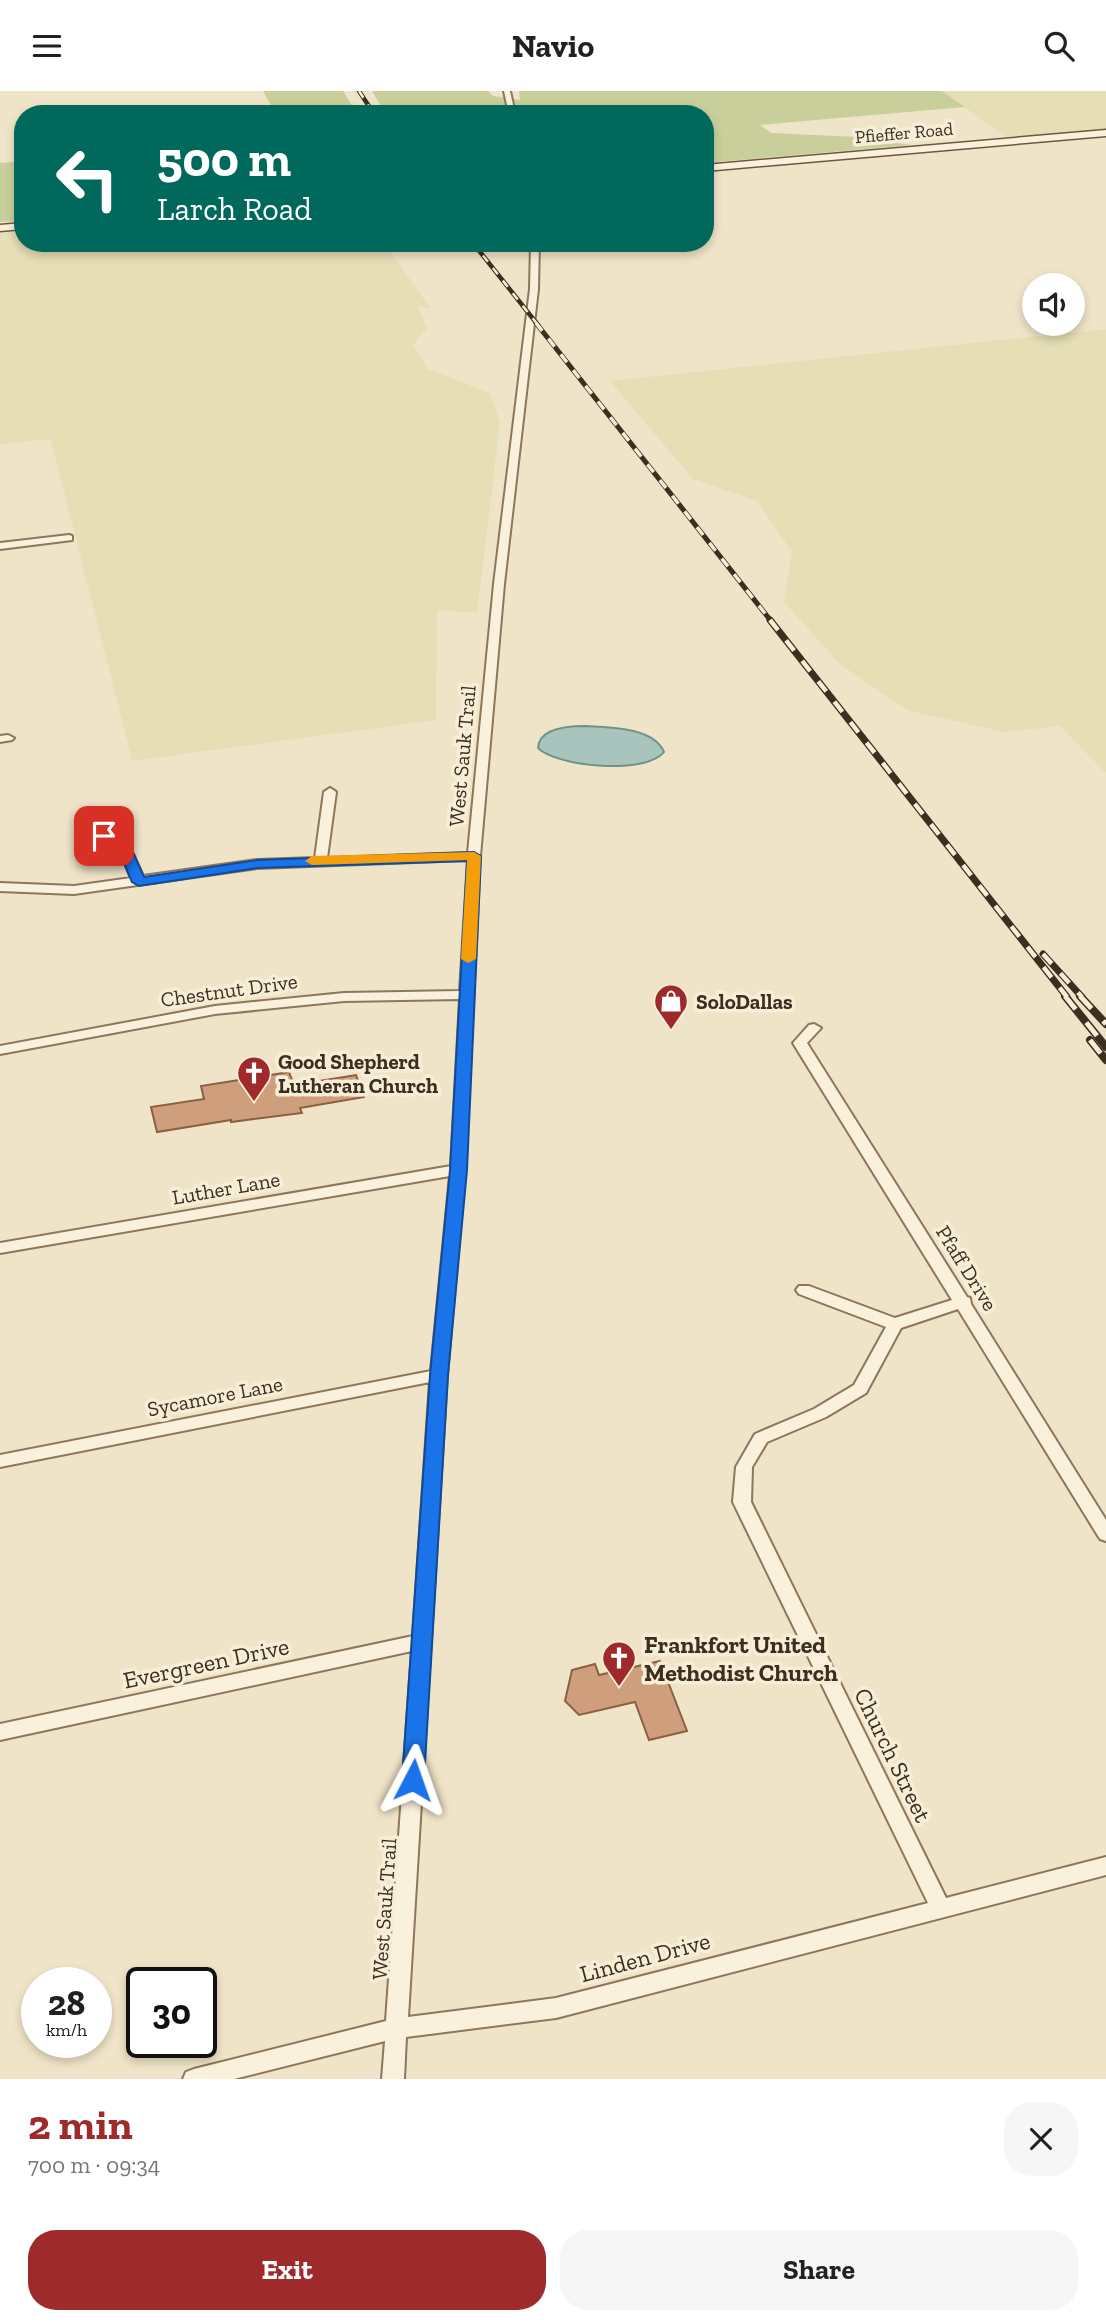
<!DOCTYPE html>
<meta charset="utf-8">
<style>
:root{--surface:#fff;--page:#f6f6f6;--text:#202124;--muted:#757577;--accent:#9e2a2b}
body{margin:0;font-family:"Zilla Slab",serif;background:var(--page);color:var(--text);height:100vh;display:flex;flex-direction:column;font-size:26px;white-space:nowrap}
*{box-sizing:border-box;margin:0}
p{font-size:23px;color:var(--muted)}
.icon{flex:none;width:38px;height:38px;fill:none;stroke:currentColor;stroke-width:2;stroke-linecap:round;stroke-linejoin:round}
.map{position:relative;height:1988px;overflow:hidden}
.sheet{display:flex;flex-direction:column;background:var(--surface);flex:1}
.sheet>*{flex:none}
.top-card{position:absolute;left:14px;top:14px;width:700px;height:147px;border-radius:28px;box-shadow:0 4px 10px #0003;background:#00695c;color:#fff;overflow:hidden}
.tools{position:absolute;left:1022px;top:182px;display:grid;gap:14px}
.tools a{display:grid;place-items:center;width:63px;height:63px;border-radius:50%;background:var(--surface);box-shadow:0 4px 10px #0003;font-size:35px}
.speed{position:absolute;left:21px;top:1876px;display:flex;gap:14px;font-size:35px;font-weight:700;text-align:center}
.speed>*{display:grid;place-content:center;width:91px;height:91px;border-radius:50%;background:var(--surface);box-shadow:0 4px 10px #0003;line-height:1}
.speed small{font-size:18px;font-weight:400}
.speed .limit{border:4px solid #111;border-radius:10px;background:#fff;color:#111}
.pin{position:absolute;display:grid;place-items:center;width:60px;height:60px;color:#fff;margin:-30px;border-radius:14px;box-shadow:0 4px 10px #0006}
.me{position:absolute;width:77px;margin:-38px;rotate:4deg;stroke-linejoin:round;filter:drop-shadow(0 0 5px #0008)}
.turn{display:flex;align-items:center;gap:24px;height:147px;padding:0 28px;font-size:32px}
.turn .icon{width:91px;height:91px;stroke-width:2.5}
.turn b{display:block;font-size:49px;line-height:60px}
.round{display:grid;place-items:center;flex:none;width:74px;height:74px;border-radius:28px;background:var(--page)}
.summary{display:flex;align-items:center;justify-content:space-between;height:119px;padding:0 28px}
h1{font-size:42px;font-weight:700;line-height:52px;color:var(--accent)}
.cta{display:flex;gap:14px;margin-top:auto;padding:14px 28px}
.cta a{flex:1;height:80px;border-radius:28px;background:var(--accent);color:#fff;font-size:28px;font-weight:700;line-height:80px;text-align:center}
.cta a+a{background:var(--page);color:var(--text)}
header{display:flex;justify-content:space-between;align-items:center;height:91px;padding:0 28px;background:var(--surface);font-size:32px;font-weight:700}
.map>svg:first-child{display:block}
.farmland{fill:#e6deb5}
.green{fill:#c9cf9b}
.water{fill:#a9c4bc;stroke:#6f938a;stroke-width:2}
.building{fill:#cf9f7d;stroke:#8d5f41;stroke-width:2}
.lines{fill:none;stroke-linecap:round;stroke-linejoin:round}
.street-casing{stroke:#8d765c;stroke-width:4}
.secondary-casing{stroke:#6f573f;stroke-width:3}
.street{fill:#faf1dc;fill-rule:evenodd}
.secondary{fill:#faf1dc;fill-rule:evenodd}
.rail-far3-casing{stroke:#3d2e20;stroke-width:4.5}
.rail-far2-casing{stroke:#3d2e20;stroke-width:5}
.rail-far1-casing{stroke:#3d2e20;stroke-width:7}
.rail-casing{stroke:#3d2e20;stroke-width:8}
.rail-far3{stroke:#f7eed8;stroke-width:2.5;stroke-dasharray:8;stroke-linecap:butt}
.rail-far2{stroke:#f7eed8;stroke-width:3.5;stroke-dasharray:10;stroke-linecap:butt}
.rail-far1{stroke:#f7eed8;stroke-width:4.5;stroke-dasharray:13;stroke-linecap:butt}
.rail{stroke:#f7eed8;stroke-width:5;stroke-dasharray:17;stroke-linecap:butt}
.route{fill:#1a73e8;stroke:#114b97;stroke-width:2}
.slow{fill:#f59e0b}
.labels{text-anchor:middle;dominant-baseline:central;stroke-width:7;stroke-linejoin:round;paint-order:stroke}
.far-street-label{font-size:18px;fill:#3d2e20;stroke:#f7eed8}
.street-label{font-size:21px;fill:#3d2e20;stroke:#f7eed8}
.poi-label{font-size:21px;font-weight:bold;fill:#3d2e20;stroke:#f7eed8;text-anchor:start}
.near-poi-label{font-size:24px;font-weight:bold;fill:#3d2e20;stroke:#f7eed8;text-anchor:start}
.near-street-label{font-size:24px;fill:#3d2e20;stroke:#f7eed8}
</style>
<header><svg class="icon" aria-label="menu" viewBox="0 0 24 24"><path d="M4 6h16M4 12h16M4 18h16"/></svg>Navio<svg class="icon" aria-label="search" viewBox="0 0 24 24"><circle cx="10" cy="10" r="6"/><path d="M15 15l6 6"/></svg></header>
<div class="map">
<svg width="1106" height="1988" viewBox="0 0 1106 1988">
<rect width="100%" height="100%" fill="#f0e4c8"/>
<g class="farmland">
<polygon points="942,0 1106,0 1106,39 1009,48"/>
<polygon points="23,140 23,152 384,152 431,218 418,215 427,237 413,254 428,278 490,302 500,332 477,521 437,520 436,629 132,670 51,348 0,353 0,142"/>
<polygon points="1106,238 1106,682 1060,635 1004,641 907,619 841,574 784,511 792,461 757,410 693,388 610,290"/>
</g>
<g class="green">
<polygon points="263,0 343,0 357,23 276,23"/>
<polygon points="372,0 488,0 493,5 520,9 519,0 942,0 965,16 760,34 771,42 857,46 911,54 705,72 705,23 386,23"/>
<polygon points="23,70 23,130 0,131 0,72"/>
</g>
<path class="water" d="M585,635C608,636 654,636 664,661C646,684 557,676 538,657C539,637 569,635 585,635Z"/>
<g class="building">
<polygon points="289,981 294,994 356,984 364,1006 300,1017 302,1022 231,1031 231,1029 157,1041 151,1016 204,1008 201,995"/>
<polygon points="660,1570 687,1640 649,1649 635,1611 579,1624 565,1610 572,1579 595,1573 599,1584"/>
</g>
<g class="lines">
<g class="street-casing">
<g id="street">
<polygon points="504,0 510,0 515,23 509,23"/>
<polygon points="531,152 539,152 538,198 504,493 480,765 465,1079 447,1284 408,1926 556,1907 928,1812 733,1411 736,1376 755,1343 814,1318 854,1294 886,1236 799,1203 796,1199 799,1195 809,1195 895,1227 952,1209 793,952 809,934 814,933 821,937 807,952 967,1206 970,1207 971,1213 1106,1429 1106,1450 1100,1448 958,1218 901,1237 866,1302 826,1326 767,1351 752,1376 751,1411 946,1807 1106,1766 1106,1784 556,1927 406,1946 404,1988 382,1988 385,1950 234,1988 183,1988 186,1981 194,1978 386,1930 412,1560 0,1649 0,1633 413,1545 430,1291 0,1376 0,1364 431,1280 450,1085 0,1162 0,1152 451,1075 460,908 344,910 215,923 0,963 0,955 215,915 344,902 460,900 468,769 257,777 74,803 0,800 0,792 74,795 131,787 118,755 98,745 104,741 127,750 143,785 257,769 315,767 324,701 330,697 336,701 327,767 468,762 494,493 530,198"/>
<polygon points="69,444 72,445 72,449 0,458 0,452"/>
<polygon points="8,644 14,647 12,649 0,651 0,645"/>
</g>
</g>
<g class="secondary-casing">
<g id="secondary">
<polygon points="1106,39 1106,45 705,80 705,74"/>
<polygon points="23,132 23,138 0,140 0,134"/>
</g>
</g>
<use href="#street" class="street"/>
<use href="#secondary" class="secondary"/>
<g class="rail-far3-casing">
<g id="rail-far3">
<polyline points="359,0 374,23"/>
<polyline points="473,152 538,234"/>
</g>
</g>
<g class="rail-far2-casing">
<polyline id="rail-far2" points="536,232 771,530"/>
</g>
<g class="rail-far1-casing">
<g id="rail-far1">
<polyline points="770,529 1067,906"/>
<polyline points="1043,863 1082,906"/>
</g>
</g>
<g class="rail-casing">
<g id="rail">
<polyline points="1065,905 1106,956"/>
<polyline points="1080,905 1106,933"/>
<polyline points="1090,949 1106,969"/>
</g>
</g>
<use href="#rail-far3" class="rail-far3"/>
<use href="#rail-far2" class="rail-far2"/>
<use href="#rail-far1" class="rail-far1"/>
<use href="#rail" class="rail"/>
</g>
<polygon class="route" points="104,740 128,750 144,786 257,769 474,761 481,765 467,1079 448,1284 424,1689 420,1696 413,1698 405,1696 402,1689 430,1284 450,1079 467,770 257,777 139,795 132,791 117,756 97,745"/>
<polygon class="slow" points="474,761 481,765 476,868 468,872 461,868 467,769 312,774 305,770 312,765"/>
<defs>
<g id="shop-pin" transform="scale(1.75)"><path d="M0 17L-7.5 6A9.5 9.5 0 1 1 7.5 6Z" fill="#9e2a2b" stroke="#f7eed8"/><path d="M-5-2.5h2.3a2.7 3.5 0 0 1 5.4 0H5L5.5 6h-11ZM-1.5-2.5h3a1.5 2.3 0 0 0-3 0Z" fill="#fff"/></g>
<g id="church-pin" transform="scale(1.75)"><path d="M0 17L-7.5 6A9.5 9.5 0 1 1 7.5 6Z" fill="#9e2a2b" stroke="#f7eed8"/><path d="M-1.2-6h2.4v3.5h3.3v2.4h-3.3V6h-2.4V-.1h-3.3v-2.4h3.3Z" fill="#fff"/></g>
</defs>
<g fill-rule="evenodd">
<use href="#shop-pin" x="671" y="910"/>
<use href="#church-pin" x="254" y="982"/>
<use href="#church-pin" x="619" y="1567"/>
</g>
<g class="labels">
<g class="far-street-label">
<text transform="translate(904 42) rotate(-5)">Pfieffer Road</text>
</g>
<g class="street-label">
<text transform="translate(462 665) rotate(-85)">West Sauk Trail</text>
<text transform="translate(229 899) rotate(-8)">Chestnut Drive</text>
<text transform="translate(226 1097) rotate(-10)">Luther Lane</text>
<text transform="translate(967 1177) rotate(58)">Pfaff Drive</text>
<text transform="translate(215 1305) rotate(-11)">Sycamore Lane</text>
<text transform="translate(384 1818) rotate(-86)">West Sauk Trail</text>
</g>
<g class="poi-label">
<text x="696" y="910">SoloDallas</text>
<text x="278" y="970">Good Shepherd<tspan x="278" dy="24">Lutheran Church</tspan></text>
</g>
<g class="near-poi-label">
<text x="644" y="1553">Frankfort United<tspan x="644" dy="28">Methodist Church</tspan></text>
</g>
<g class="near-street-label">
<text transform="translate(206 1572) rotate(-12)">Evergreen Drive</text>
<text transform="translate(893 1664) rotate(64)">Church Street</text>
<text transform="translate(645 1866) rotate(-15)">Linden Drive</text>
</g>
</g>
</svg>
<div class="tools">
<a><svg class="icon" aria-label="sound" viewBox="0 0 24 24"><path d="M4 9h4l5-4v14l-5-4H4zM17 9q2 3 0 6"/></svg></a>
</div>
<div class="speed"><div>28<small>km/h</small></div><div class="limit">30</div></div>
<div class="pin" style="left:104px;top:745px;background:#d93025"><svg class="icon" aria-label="arrive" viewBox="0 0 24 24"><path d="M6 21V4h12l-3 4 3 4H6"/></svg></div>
<svg class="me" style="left:413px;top:1689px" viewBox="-20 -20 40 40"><path d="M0-17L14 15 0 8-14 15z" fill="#1a73e8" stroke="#fff" stroke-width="4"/></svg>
<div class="top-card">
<div class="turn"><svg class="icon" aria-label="left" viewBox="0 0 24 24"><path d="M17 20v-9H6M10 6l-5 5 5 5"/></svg><div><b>500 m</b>Larch Road</div></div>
</div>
</div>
<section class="sheet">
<div class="summary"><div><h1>2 min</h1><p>700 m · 09:34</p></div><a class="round"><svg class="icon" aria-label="close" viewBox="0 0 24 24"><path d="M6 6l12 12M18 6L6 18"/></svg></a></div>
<div class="cta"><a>Exit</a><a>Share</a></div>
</section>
